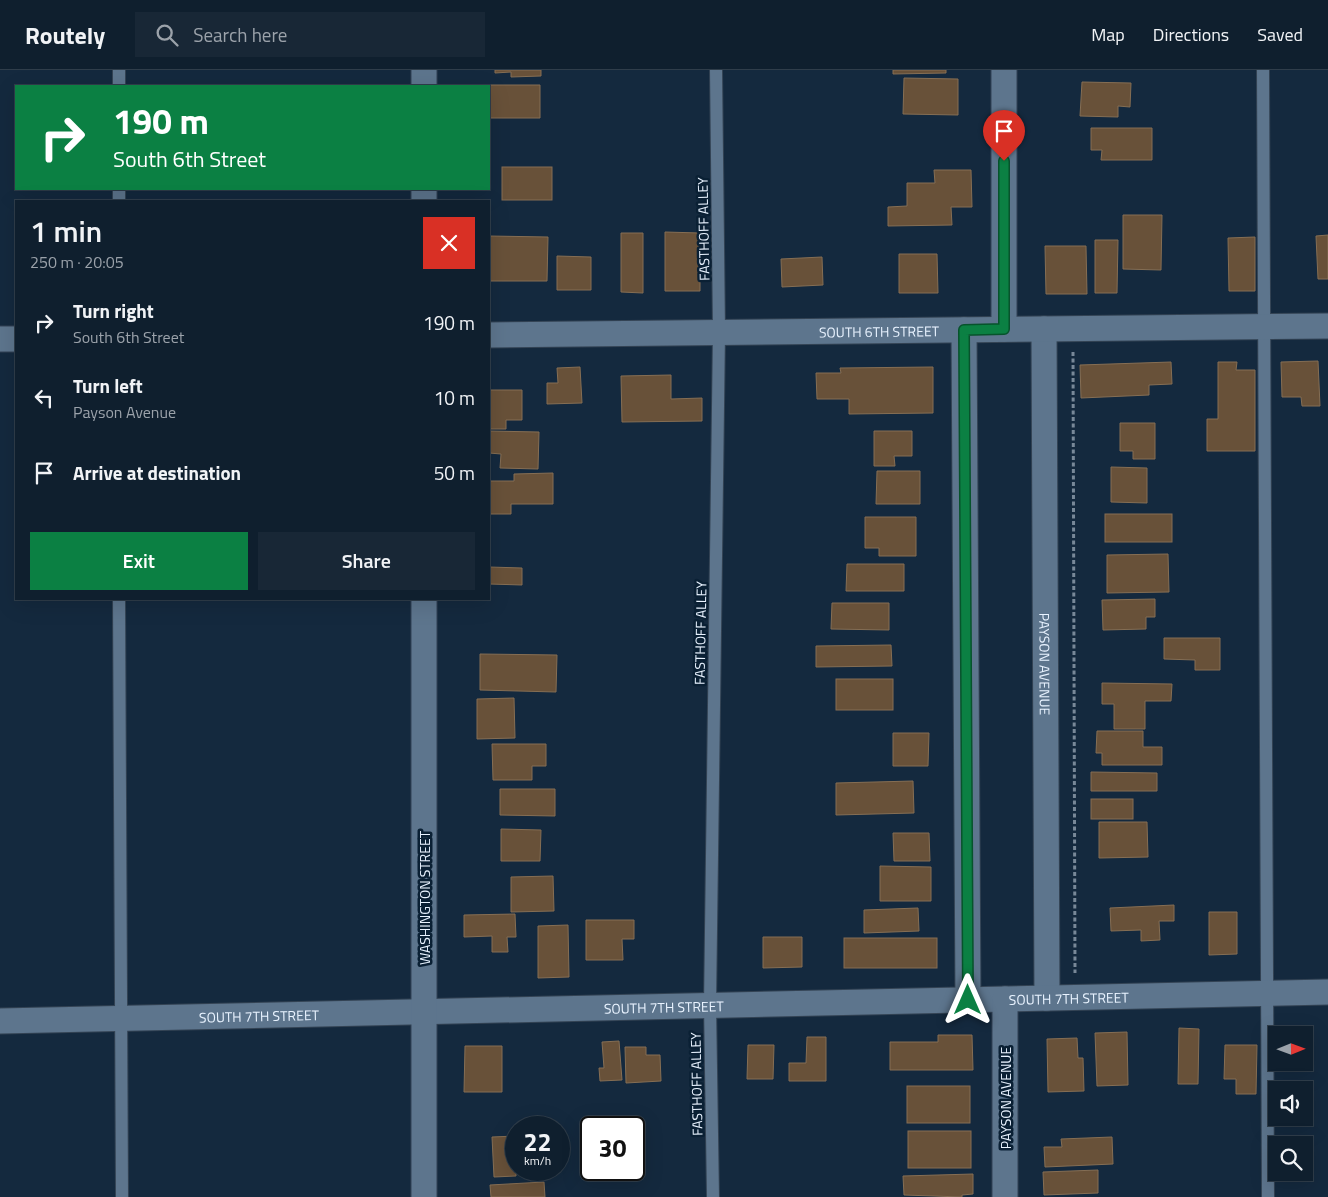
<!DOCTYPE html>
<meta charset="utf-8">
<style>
:root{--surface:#0f1f2e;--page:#182736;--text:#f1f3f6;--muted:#9ba2aa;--line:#2f3d4a;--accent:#0b8043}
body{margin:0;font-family:"Titillium Web",sans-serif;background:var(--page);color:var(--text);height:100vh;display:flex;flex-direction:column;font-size:19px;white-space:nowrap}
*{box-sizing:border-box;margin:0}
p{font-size:16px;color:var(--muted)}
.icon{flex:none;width:28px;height:28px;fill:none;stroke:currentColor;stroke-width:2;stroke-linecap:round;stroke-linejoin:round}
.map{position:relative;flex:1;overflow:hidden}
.panel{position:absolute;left:15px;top:130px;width:475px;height:400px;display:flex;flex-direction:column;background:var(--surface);border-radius:0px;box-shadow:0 5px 20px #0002,0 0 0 1px var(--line)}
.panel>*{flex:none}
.banner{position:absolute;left:15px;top:15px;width:475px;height:105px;border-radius:0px;box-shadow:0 5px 20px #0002,0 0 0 1px var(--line);background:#0b8043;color:#fff;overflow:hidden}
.needle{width:32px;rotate:89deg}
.controls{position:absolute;left:1268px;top:956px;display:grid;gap:10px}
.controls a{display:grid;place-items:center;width:45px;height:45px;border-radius:0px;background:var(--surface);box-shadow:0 5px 20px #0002,0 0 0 1px var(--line);font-size:25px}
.speed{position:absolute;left:505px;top:1046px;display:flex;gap:10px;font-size:25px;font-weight:700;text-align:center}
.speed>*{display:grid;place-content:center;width:65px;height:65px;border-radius:50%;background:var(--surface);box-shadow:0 5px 20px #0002,0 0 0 1px var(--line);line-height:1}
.speed small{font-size:12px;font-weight:400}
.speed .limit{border:2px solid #111;border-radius:8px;background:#fff;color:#111}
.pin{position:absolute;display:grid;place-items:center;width:42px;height:42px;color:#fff;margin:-51px -21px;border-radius:50% 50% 50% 0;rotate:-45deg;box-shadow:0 0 5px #0007}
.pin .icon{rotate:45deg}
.me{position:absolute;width:55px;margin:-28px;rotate:0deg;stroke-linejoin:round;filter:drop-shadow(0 0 4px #0008)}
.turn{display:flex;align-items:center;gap:18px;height:105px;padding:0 15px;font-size:22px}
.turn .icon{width:65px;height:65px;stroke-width:2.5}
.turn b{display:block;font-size:35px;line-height:42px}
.round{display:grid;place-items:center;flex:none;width:52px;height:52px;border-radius:0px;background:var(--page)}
.summary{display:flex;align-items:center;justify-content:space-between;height:85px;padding:0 15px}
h1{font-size:30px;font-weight:600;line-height:38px}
.button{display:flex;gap:10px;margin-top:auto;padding:10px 15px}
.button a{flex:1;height:58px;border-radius:0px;background:var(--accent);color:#fff;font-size:20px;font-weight:600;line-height:58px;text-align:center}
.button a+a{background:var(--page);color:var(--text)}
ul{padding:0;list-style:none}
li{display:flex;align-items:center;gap:15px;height:75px;padding:0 15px}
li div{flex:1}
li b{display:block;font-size:19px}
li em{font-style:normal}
header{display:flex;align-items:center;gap:30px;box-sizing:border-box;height:70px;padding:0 25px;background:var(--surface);border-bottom:1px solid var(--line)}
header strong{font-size:24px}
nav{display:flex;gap:28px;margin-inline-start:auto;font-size:18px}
.search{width:350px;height:45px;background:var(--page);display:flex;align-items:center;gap:12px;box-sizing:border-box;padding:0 18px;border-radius:0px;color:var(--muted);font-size:19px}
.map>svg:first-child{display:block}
.building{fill:#685139;stroke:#856e54}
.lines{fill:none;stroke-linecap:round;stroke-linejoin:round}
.lane-casing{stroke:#334354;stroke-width:14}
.street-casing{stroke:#334354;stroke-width:27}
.path{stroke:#788898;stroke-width:3;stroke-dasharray:4 2.5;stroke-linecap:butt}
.lane{stroke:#5d758d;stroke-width:12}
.street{stroke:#5d758d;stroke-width:25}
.route-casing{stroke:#07532c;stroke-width:12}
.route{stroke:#0b8043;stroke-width:9}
.labels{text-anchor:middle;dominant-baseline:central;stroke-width:5;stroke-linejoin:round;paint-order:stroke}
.street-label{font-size:14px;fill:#e9f3ff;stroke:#0a2034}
</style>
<header>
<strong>Routely</strong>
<div class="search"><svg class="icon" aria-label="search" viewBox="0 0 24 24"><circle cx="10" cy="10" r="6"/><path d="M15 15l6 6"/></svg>Search here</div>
<nav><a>Map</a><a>Directions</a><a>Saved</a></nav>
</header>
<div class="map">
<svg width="1328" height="1127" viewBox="0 0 1328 1127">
<rect width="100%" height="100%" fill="#14293e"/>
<g class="building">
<polygon points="495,0 541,0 541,6 511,7 511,2 495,3"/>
<polygon points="893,0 946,0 946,3 893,4"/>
<polygon points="904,8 958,9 958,45 903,44"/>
<polygon points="1082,12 1131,13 1130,37 1118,36 1118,47 1080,46"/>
<polygon points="484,15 540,15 540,48 489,48 489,16"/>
<polygon points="1091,58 1152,58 1152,90 1101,90 1102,80 1091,80"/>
<rect x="502" y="97" width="50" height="33"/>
<polygon points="934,100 971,100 972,137 951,137 952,155 888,156 888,137 907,136 907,113 935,113"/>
<polygon points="1123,145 1162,145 1161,200 1123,199"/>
<polygon points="665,162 700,163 700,221 665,221"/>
<polygon points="621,163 643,163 643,223 621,222"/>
<polygon points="1328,165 1328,209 1318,209 1316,166"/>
<polygon points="489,166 548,167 547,211 489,211"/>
<polygon points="1255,167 1255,221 1229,221 1228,168"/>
<polygon points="1095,170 1118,170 1117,223 1095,223"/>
<polygon points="1045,176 1086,176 1087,224 1046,224"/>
<polygon points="899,184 937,184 938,223 899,223"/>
<polygon points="557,186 591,187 591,220 557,220"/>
<polygon points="822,187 823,215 782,217 781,189"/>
<polygon points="1318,291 1320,336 1302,336 1301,327 1282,327 1281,292"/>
<polygon points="1171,292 1172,314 1149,315 1149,325 1081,328 1080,295"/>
<polygon points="1218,292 1237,292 1236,300 1255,300 1255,381 1207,381 1207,349 1218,349"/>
<polygon points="580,297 582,333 547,334 547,313 558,313 557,298"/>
<polygon points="933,297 933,343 849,344 849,329 817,329 816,303 841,303 840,298"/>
<polygon points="671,305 671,329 702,328 702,351 622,352 621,306"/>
<polygon points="489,320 522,320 522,350 506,350 506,359 489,359"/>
<polygon points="1120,353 1155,353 1155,389 1133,389 1133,381 1120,381"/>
<polygon points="489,361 539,362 538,399 500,398 501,384 489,383"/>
<polygon points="874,361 912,361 912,386 894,386 895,396 874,396"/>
<polygon points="1111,397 1147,398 1147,433 1111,432"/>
<polygon points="877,401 920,401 920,434 876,434"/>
<polygon points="553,403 553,434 511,434 511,444 489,444 489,411 514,411 514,404"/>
<rect x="1105" y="444" width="67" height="28"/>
<polygon points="865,447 916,447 916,486 879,486 879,478 865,478"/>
<polygon points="1168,484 1169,522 1107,523 1107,485"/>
<polygon points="847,494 904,494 904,521 846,521"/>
<polygon points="489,497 522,498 522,515 489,514"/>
<polygon points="1155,529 1155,547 1146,547 1146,559 1103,560 1102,530"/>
<polygon points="832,533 889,533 889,560 831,559"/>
<polygon points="1164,568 1220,568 1220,600 1195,600 1195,590 1164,589"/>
<polygon points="891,575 892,596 816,597 816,576"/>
<polygon points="480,584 557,585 556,622 480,620"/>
<rect x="836" y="609" width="57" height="31"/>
<polygon points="1102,613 1172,614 1171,631 1145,631 1145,659 1114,659 1114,634 1102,634"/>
<polygon points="514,628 515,668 477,669 477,629"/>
<polygon points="1097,661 1143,661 1143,677 1162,677 1162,695 1102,695 1102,683 1096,683"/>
<polygon points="893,663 929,663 928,696 893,696"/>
<polygon points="492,674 546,674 546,696 532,696 532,710 493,710"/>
<polygon points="1091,702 1157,703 1157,721 1091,721"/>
<polygon points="913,711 914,743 836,745 836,713"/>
<polygon points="500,719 555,719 555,746 500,745"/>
<rect x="1091" y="729" width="42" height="20"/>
<polygon points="1099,752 1147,752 1148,787 1099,788"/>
<polygon points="501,759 541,760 540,791 501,791"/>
<polygon points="893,763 929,763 930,791 894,791"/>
<polygon points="880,796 931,797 931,831 880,831"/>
<polygon points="553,806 554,841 511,842 511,807"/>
<polygon points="1174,835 1174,851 1159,851 1160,870 1141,871 1141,860 1111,861 1110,838"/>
<polygon points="918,838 919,861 864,863 864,840"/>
<polygon points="1209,842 1237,842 1237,884 1209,885"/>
<polygon points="515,844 516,867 507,867 508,882 492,882 492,866 464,867 464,845"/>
<polygon points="586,850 634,850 634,869 622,869 623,890 586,890"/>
<polygon points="568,855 569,907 538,908 538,856"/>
<polygon points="763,867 802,867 802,897 763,898"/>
<rect x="844" y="868" width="93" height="30"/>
<polygon points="1179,958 1199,959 1198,1014 1178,1014"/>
<polygon points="1127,962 1128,1015 1097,1016 1095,963"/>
<polygon points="938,965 972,965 973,1000 890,1000 890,972 938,972"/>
<polygon points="807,967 826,967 826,1011 789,1011 789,993 806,993"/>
<polygon points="1077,968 1078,988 1083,988 1084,1021 1048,1022 1047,969"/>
<polygon points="619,971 622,1010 600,1011 599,998 604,998 602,972"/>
<polygon points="748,975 774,975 773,1009 747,1009"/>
<polygon points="1225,975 1257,975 1256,1024 1236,1024 1236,1009 1224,1009"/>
<polygon points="465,976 502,976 502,1022 464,1022"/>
<polygon points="625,977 646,977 646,985 660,985 661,1011 626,1013"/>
<rect x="907" y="1016" width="63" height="37"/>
<rect x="908" y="1061" width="63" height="37"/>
<polygon points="516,1066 516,1106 494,1107 492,1067"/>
<polygon points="1112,1067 1113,1094 1045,1097 1044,1077 1062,1077 1061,1069"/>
<polygon points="1098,1100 1098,1123 1044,1125 1043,1102"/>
<polygon points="973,1104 973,1124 962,1125 962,1127 904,1125 903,1106"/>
<polygon points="544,1112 545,1127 491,1127 490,1115"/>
</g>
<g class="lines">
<g class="lane-casing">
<g id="lane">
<polyline points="1263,0 1268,1127"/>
<polyline points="119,16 119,0"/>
<polyline points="119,131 119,119"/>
<polyline points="119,529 122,1127"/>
<polyline points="713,1127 710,935 719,262 716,0"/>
</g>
</g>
<g class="street-casing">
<g id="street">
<polyline points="424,16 424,0"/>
<polyline points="424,131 424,119"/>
<polyline points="1004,259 1004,0"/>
<path id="s1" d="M1044,259L1047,928"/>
<polyline points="964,260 968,929"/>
<path id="s2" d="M489,265L1328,256"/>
<polyline points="0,269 16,269"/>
<path id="s3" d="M0,951L1328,922"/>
<polyline points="424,1127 424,529"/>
<polyline points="1005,1127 1005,929"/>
</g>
</g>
<polyline class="path" points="1073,282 1075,903"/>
<use href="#lane" class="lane"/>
<use href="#street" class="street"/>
</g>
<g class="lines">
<g class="route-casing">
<polyline id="route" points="968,930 964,260 1004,259 1004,91"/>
</g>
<use href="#route" class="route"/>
</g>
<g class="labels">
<g class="street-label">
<text transform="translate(703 159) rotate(-91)">FASTHOFF ALLEY</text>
<text stroke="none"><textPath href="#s2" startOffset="390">SOUTH 6TH STREET</textPath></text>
<text transform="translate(700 563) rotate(-89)">FASTHOFF ALLEY</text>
<text stroke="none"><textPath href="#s1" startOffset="335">PAYSON AVENUE</textPath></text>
<text transform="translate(424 828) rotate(-90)">WASHINGTON STREET</text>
<text stroke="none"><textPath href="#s3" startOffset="1069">SOUTH 7TH STREET</textPath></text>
<text stroke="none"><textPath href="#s3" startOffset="664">SOUTH 7TH STREET</textPath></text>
<text stroke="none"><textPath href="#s3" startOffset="259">SOUTH 7TH STREET</textPath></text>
<text transform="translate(696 1014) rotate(-91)">FASTHOFF ALLEY</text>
<text transform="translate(1005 1028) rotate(-90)">PAYSON AVENUE</text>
</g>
</g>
</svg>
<div class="controls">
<a><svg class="needle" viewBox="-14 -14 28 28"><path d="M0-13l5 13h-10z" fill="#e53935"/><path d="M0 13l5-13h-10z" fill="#9ba2aa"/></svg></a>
<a><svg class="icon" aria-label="sound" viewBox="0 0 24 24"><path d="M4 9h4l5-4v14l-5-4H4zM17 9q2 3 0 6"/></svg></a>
<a><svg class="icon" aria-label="search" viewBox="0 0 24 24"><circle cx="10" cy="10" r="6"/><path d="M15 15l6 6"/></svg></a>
</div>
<div class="speed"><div>22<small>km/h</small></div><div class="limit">30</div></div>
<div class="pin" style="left:1004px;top:91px;background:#d93025"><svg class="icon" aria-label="arrive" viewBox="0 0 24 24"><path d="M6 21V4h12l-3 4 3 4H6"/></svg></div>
<svg class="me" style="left:968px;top:930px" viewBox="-20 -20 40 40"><path d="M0-17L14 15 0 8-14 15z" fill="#0b8043" stroke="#fff" stroke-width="4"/></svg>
<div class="banner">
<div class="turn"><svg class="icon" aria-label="right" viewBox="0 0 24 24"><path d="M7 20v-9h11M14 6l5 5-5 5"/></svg><div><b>190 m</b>South 6th Street</div></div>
</div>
<section class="panel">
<div class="summary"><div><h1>1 min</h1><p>250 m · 20:05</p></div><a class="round" style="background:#d93025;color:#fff"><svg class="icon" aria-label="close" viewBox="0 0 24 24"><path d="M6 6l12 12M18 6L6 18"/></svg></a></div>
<ul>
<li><svg class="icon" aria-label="right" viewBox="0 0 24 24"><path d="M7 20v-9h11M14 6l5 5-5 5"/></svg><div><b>Turn right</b><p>South 6th Street</p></div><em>190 m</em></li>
<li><svg class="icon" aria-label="left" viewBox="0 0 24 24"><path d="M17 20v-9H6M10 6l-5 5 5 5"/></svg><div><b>Turn left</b><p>Payson Avenue</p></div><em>10 m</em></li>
<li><svg class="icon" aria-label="arrive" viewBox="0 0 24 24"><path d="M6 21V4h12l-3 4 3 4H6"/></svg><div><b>Arrive at destination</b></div><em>50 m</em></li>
</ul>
<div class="button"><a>Exit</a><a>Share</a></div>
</section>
</div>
